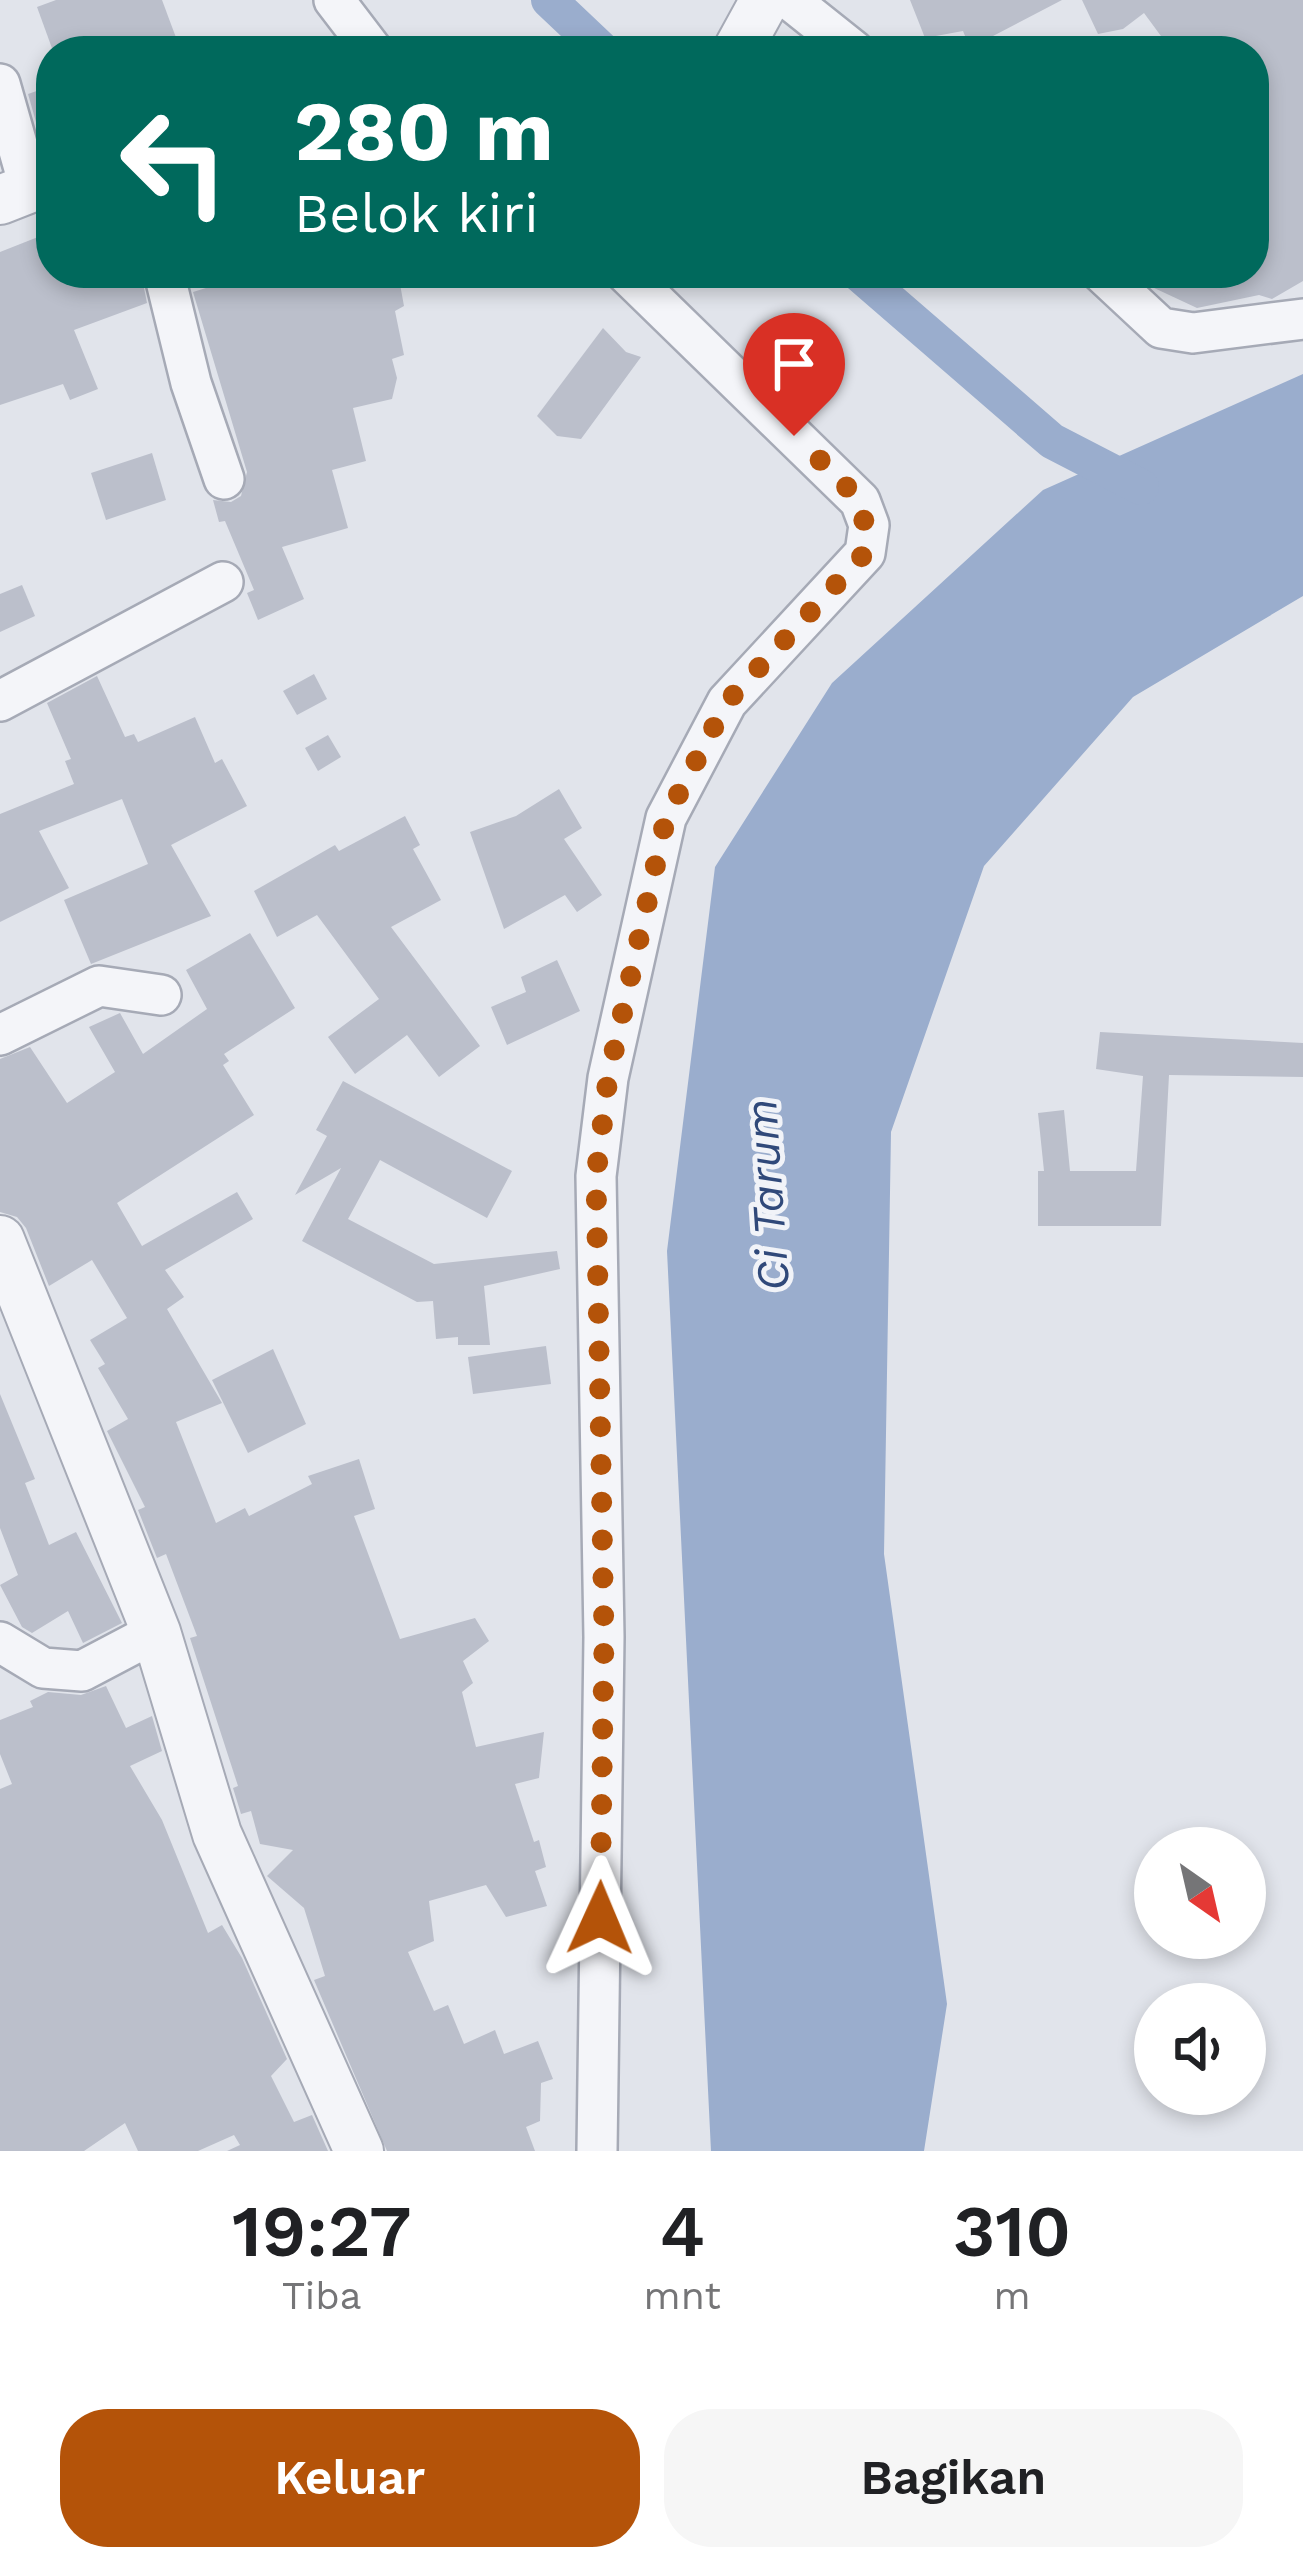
<!DOCTYPE html>
<html lang="id">
<style>
:root{--surface:#fff;--page:#f6f6f6;--text:#202124;--muted:#757577;--accent:#b45309}
body{margin:0;font-family:"Work Sans",sans-serif;background:var(--page);color:var(--text);height:100vh;display:flex;flex-direction:column;font-size:45px;white-space:nowrap}
*{box-sizing:border-box;margin:0}
p{font-size:39px;color:var(--muted)}
.icon{flex:none;width:66px;height:66px;fill:none;stroke:currentColor;stroke-width:2;stroke-linecap:round;stroke-linejoin:round}
.map{position:relative;height:2151px;overflow:hidden}
.sheet{display:flex;flex-direction:column;background:var(--surface);flex:1}
.sheet>*{flex:none}
.top-card{position:absolute;left:36px;top:36px;width:1233px;height:252px;border-radius:48px;box-shadow:0 6px 18px #0003;background:#00695c;color:#fff;overflow:hidden}
.needle{width:78px;rotate:146deg}
.tools{position:absolute;left:1134px;top:1827px;display:grid;gap:24px}
.tools a{display:grid;place-items:center;width:132px;height:132px;border-radius:50%;background:var(--surface);box-shadow:0 6px 18px #0003;font-size:60px}
.pin{position:absolute;display:grid;place-items:center;width:102px;height:102px;color:#fff;margin:-123px -51px;border-radius:50% 50% 50% 0;rotate:-45deg;box-shadow:0 0 12px #0007}
.pin .icon{rotate:45deg}
.me{position:absolute;width:132px;margin:-66px;rotate:1deg;stroke-linejoin:round;filter:drop-shadow(0 0 9px #0008)}
.turn{display:flex;align-items:center;gap:42px;height:252px;padding:0 60px;font-size:54px}
.turn .icon{width:156px;height:156px;stroke-width:2.5}
.turn b{display:block;font-size:84px;line-height:102px}
.eta{display:flex;justify-content:space-evenly;align-items:center;height:204px;text-align:center}
.eta b{font-size:72px;font-weight:600;line-height:84px}
.cta{display:flex;gap:24px;margin-top:auto;padding:24px 60px}
.cta a{flex:1;height:138px;border-radius:48px;background:var(--accent);color:#fff;font-size:48px;font-weight:600;line-height:138px;text-align:center}
.cta a+a{background:var(--page);color:var(--text)}
.map>svg:first-child{display:block}
.water{fill:#9aadcd}
.lines{fill:none;stroke-linecap:round;stroke-linejoin:round}
.canal{stroke:#9aadcd;stroke-width:36}
.building{fill:#bbbfcb}
.minor-casing{stroke:#a6aab6;stroke-width:44}
.tertiary-casing{stroke:#a6aab6;stroke-width:52}
.minor{stroke:#f4f5f9;stroke-width:39}
.tertiary{stroke:#f4f5f9;stroke-width:48}
.route{stroke:#b45309;stroke-width:21;stroke-dasharray:0 37.8}
.labels{text-anchor:middle;dominant-baseline:central;stroke-width:10;stroke-linejoin:round;paint-order:stroke}
.water-label{font-size:45px;font-style:italic;fill:#30497a;stroke:#f1f3f8}
</style>
<div class="map">
<svg width="1303" height="2151" viewBox="0 0 1303 2151">
<rect width="100%" height="100%" fill="#e1e4eb"/>
<polygon class="water" points="1303,374 1303,596 1133,697 984,866 891,1132 884,1554 947,2004 924,2151 711,2151 667,1251 715,867 832,683 1043,490"/>
<g class="lines">
<g class="canal">
<polyline points="549,0 603,51"/>
<polyline points="858,273 1052,441 1141,487"/>
</g>
</g>
<g class="building">
<polygon points="56,0 162,0 181,51 53,51 37,7"/>
<polygon points="910,0 1062,0 970,48 963,31 925,38"/>
<polygon points="1082,0 1303,0 1303,281 1272,299 1259,295 1197,308 1152,287 1137,273 1254,273 1254,51 1172,51 1144,13 1123,29 1098,34"/>
<polygon points="51,86 51,132 40,136 28,94"/>
<polygon points="38,237 51,273 141,273 147,303 74,330 98,389 70,400 63,384 0,405 0,252"/>
<polygon points="254,273 356,273 357,278 398,273 404,306 395,311 404,355 392,359 397,378 392,399 353,408 366,461 332,470 348,528 282,547 304,599 258,620 247,593 254,590 225,521 219,522 213,500 231,502 241,496 247,472 193,292"/>
<polygon points="603,328 626,352 641,357 581,439 557,436 537,416"/>
<polygon points="152,453 166,500 106,520 91,473"/>
<polygon points="22,585 35,616 0,632 0,594"/>
<polygon points="314,674 327,699 297,715 283,691"/>
<polygon points="97,676 125,737 134,734 138,742 195,717 215,763 222,759 247,806 171,845 211,916 91,964 64,900 148,864 122,799 39,831 69,888 0,922 0,814 74,784 65,761 71,759 47,703"/>
<polygon points="328,735 341,757 318,771 305,748"/>
<polygon points="559,789 582,828 564,839 602,895 577,912 565,895 504,929 470,832 516,816"/>
<polygon points="405,816 420,845 413,849 441,900 391,927 480,1046 439,1077 407,1035 355,1074 328,1037 379,999 317,915 277,937 254,891 335,845 339,851"/>
<polygon points="250,933 295,1008 224,1054 229,1061 223,1065 254,1115 117,1203 142,1246 237,1192 253,1219 165,1270 184,1297 167,1309 222,1403 176,1422 216,1523 245,1508 249,1516 312,1484 308,1476 359,1459 375,1509 354,1516 400,1639 475,1618 489,1641 463,1661 473,1683 462,1692 476,1747 544,1732 539,1778 515,1784 534,1842 539,1840 546,1867 535,1871 547,1906 506,1917 486,1885 429,1901 434,1941 408,1952 434,2011 448,2005 464,2044 495,2030 504,2054 538,2041 553,2079 541,2083 540,2121 526,2127 535,2151 387,2151 314,1980 325,1976 304,1908 267,1876 293,1850 260,1844 251,1811 241,1814 233,1788 238,1786 190,1638 197,1636 166,1554 157,1558 138,1510 145,1507 107,1431 128,1419 98,1368 105,1364 90,1340 127,1318 92,1260 49,1286 26,1228 17,1217 0,1212 0,1059 30,1047 67,1103 115,1072 89,1027 120,1013 143,1054 207,1009 186,970"/>
<polygon points="557,960 580,1011 507,1045 491,1007 526,992 521,977"/>
<polygon points="1100,1032 1303,1043 1303,1077 1169,1075 1161,1226 1038,1226 1038,1171 1044,1171 1038,1113 1064,1110 1070,1171 1136,1171 1143,1076 1096,1069"/>
<polygon points="343,1081 512,1171 487,1218 380,1160 348,1219 434,1264 557,1251 560,1269 484,1286 490,1345 458,1345 458,1337 436,1339 433,1301 417,1302 302,1241 341,1168 295,1195 327,1136 316,1130"/>
<polygon points="546,1346 551,1384 473,1394 468,1357"/>
<polygon points="273,1349 306,1424 248,1453 212,1380"/>
<polygon points="0,1394 35,1479 25,1483 49,1545 76,1532 122,1623 83,1643 68,1611 32,1633 22,1627 0,1585 18,1575 0,1528"/>
<polygon points="106,1686 126,1728 152,1716 162,1751 130,1766 162,1820 208,1933 222,1925 242,1958 287,2059 271,2076 294,2122 312,2115 328,2151 227,2151 240,2145 234,2135 198,2151 138,2151 125,2123 84,2151 0,2151 0,1789 12,1784 0,1754 0,1720 33,1707 30,1701 48,1692 81,1695"/>
</g>
<g class="lines">
<g class="minor-casing">
<g id="minor">
<polyline points="334,0 373,51"/>
<polyline points="790,0 854,51"/>
<polyline points="0,84 29,186"/>
<polyline points="164,273 191,383 224,479"/>
<polyline points="1102,273 1161,328 1193,333 1303,319"/>
<polyline points="0,701 223,582"/>
<polyline points="0,1035 99,986 161,995"/>
<polyline points="0,1642 43,1668 82,1671 156,1632"/>
<polyline points="597,2151 604,1637 596,1176 608,1078 666,818 727,702 865,553 869,525 860,501 626,273"/>
</g>
</g>
<g class="tertiary-casing">
<g id="tertiary">
<polyline points="737,51 765,0"/>
<polyline points="0,200 51,180"/>
<polyline points="0,1240 156,1632 217,1834 359,2151"/>
</g>
</g>
<use href="#minor" class="minor"/>
<use href="#tertiary" class="tertiary"/>
</g>
<g class="lines">
<path class="route" d="M600,1918L604,1637L596,1176L608,1078L666,818L727,702L865,553C873,495 831,473 794,436"/>
</g>
<g class="labels">
<g class="water-label">
<text transform="translate(767 1195) rotate(-94)">Ci Tarum</text>
</g>
</g>
</svg>
<div class="tools">
<a><svg class="needle" viewBox="-14 -14 28 28"><path d="M0-13l5 13h-10z" fill="#e53935"/><path d="M0 13l5-13h-10z" fill="#757577"/></svg></a>
<a><svg class="icon" aria-label="sound" viewBox="0 0 24 24"><path d="M4 9h4l5-4v14l-5-4H4zM17 9q2 3 0 6"/></svg></a>
</div>
<div class="pin" style="left:794px;top:436px;background:#d93025"><svg class="icon" aria-label="arrive" viewBox="0 0 24 24"><path d="M6 21V4h12l-3 4 3 4H6"/></svg></div>
<svg class="me" style="left:600px;top:1918px" viewBox="-20 -20 40 40"><path d="M0-17L14 15 0 8-14 15z" fill="#b45309" stroke="#fff" stroke-width="4"/></svg>
<div class="top-card">
<div class="turn"><svg class="icon" aria-label="left" viewBox="0 0 24 24"><path d="M17 20v-9H6M10 6l-5 5 5 5"/></svg><div><b>280 m</b>Belok kiri</div></div>
</div>
</div>
<section class="sheet">
<div class="eta">
<div><b>19:27</b><p>Tiba</p></div>
<div><b>4</b><p>mnt</p></div>
<div><b>310</b><p>m</p></div>
</div>
<div class="cta"><a>Keluar</a><a>Bagikan</a></div>
</section>
